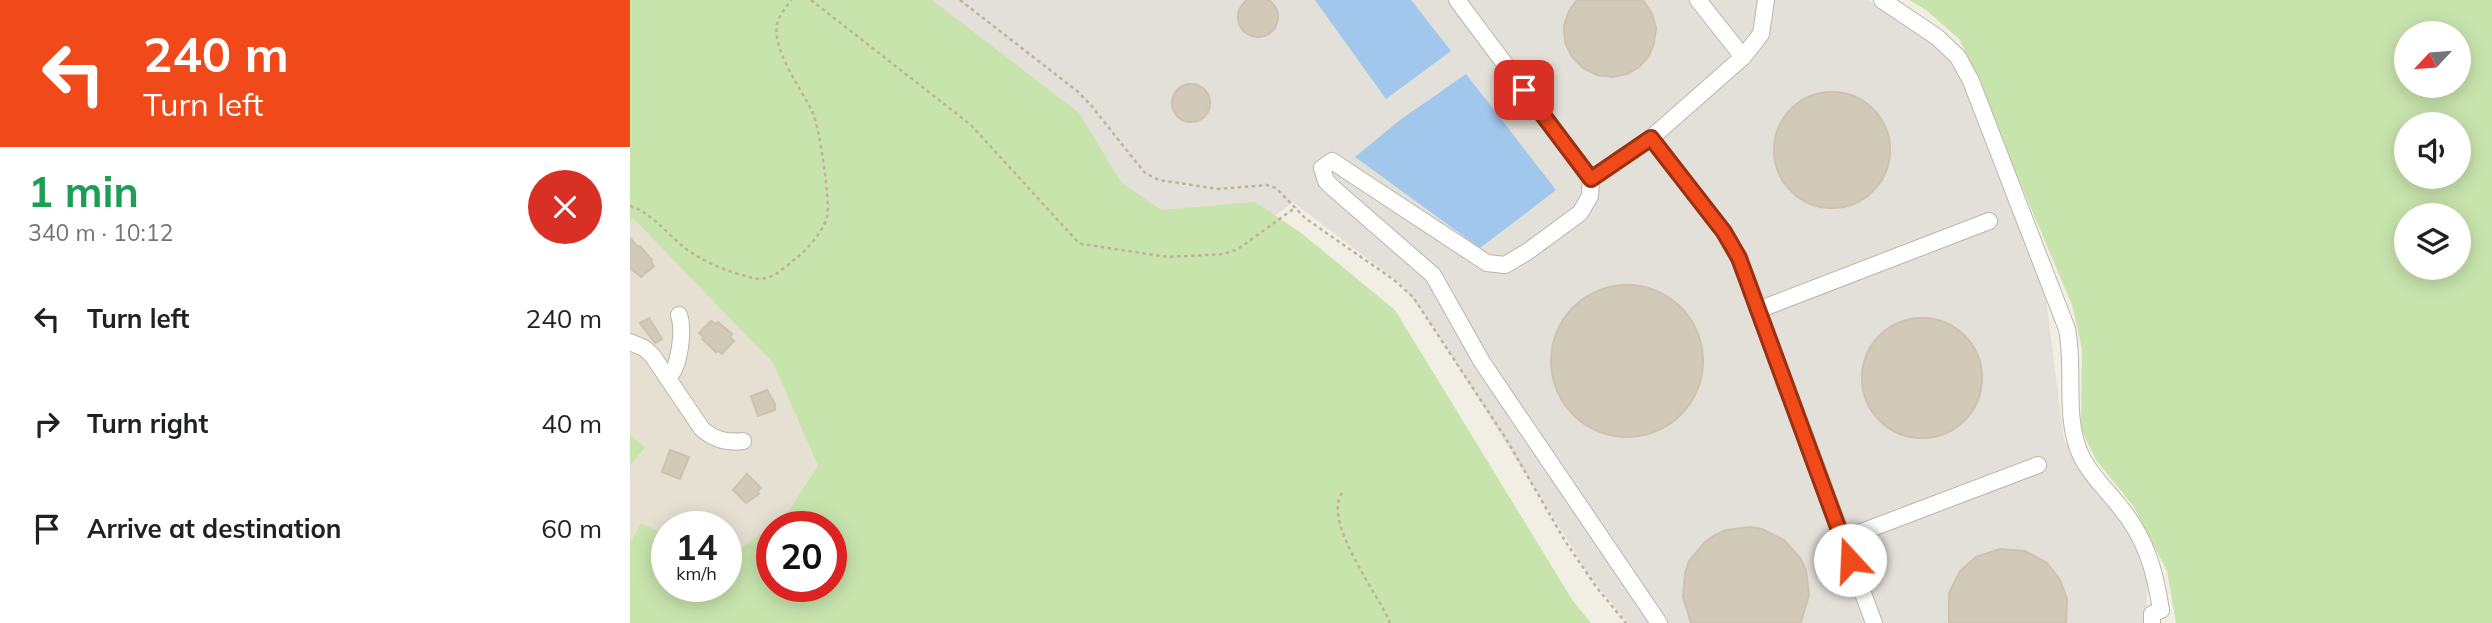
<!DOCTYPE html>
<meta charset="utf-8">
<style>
:root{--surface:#fff;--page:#f6f6f6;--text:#202124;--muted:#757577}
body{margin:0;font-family:Mulish,sans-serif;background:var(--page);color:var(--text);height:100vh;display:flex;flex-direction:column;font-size:26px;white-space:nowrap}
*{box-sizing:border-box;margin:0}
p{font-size:23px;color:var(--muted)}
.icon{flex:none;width:38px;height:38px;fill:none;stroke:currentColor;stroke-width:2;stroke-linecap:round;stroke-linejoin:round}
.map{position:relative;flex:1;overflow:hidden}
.details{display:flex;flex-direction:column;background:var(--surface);width:630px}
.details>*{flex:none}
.guide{background:#f14a1a;color:#fff;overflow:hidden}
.needle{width:46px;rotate:244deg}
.controls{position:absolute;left:1764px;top:21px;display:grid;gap:14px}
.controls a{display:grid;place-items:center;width:77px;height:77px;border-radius:50%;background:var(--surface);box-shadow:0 4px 18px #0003;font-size:35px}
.speed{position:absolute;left:21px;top:511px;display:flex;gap:14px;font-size:35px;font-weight:700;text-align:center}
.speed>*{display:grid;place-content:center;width:91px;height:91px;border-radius:50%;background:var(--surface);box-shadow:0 4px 18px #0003;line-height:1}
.speed small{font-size:18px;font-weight:400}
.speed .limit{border:10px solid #d22;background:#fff;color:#111}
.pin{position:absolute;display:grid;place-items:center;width:60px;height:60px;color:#fff;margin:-30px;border-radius:14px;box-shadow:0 4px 10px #0006}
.me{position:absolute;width:77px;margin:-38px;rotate:340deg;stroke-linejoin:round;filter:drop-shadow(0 0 5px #0008)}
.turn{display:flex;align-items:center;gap:24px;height:147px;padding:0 28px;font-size:32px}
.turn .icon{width:91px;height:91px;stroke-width:2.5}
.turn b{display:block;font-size:49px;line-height:60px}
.round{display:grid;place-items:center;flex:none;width:74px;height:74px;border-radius:37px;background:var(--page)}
.headline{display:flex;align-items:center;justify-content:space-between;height:119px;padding:0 28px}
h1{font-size:42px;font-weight:700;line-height:52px;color:#1e9e55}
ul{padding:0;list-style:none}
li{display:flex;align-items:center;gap:21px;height:105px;padding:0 28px}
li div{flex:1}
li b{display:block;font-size:26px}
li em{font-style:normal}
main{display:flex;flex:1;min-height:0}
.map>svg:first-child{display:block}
.residential{fill:#e5e0d2}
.industrial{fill:#e3dfd9}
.green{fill:#c8e4ad;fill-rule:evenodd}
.water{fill:#a1c8ec}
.building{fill:#d2cab9;stroke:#ccc2ad;stroke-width:2}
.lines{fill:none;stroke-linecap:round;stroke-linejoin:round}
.minor-casing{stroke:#bcb6a7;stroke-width:18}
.path{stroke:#bdb398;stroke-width:2.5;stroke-dasharray:3.5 3.5;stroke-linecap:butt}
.minor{stroke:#fff;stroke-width:16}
.route-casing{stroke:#9d3011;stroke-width:18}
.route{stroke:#f14a1a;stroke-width:12}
</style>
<main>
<section class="details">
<div class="guide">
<div class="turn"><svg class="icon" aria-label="left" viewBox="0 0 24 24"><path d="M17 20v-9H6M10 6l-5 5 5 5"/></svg><div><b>240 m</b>Turn left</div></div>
</div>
<div class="headline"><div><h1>1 min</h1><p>340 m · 10:12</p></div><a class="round" style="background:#d93025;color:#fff"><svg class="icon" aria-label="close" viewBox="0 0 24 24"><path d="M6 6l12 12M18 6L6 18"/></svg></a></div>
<ul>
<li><svg class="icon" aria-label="left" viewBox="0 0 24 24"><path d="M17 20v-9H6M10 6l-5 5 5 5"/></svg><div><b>Turn left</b></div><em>240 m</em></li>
<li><svg class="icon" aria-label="right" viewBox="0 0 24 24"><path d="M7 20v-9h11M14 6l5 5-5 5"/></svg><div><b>Turn right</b></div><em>40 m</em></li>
<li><svg class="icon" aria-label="arrive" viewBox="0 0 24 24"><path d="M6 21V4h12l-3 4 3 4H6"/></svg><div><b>Arrive at destination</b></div><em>60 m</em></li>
</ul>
</section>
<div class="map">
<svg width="1862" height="623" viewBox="0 0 1862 623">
<rect width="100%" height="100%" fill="#f1eee3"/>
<polygon class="residential" points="3,217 143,363 188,466 155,516 96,559 96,527 37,527 37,535 11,523 0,543 0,222"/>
<polygon class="industrial" points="190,0 1238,0 1279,24 1324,63 1342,94 1416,299 1434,440 1465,492 1491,520 1513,558 1518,586 1515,623 998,623 962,579 802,325 772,285 663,202 604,247 541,253"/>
<g class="green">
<path d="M0,0H302L449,113L491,182L531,210L625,202L670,232L765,310L943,601L961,623H0V543L11,523L37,535V586H96V559L155,516L188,466L143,363L3,218L0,222ZM142,527H201V586H142Z"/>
<path d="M1279,0H1862V623H1546L1537,571L1504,507L1466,460L1451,429L1452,349L1442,305L1330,40L1296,10ZM1776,33H1829V86H1776ZM1776,124H1829V177H1776ZM1776,215H1829V268H1776Z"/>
<polygon points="0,435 15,447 0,466"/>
</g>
<g class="water">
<polygon points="685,0 781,0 821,51 756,99"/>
<polygon points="836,74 926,190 850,248 725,157 770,120"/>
</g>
<g class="building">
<circle cx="628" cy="17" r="20"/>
<polygon points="947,0 1013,0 1022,14 1026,28 1024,43 1019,56 1009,67 997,74 982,77 967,75 953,68 942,57 935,42 934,26 939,11"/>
<circle cx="561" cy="103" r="19"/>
<circle cx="1202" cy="150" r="58"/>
<polygon points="0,238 8,247 10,246 22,260 21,262 24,266 11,277 0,268"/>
<circle cx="997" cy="361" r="76"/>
<polygon points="19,318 32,339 25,343 10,323"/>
<circle cx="1292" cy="378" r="60"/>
<polygon points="81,321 86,324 88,322 102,334 100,337 104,341 92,354 88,351 86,352 72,339 74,337 69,333"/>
<polygon points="137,390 145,404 145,410 128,416 121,396"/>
<polygon points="40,450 59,457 50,479 32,472"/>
<polygon points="117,474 131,488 128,491 129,494 116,503 103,490"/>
<polygon points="1120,527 1132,529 1154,540 1171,559 1176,571 1179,595 1172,619 1170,623 1061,623 1053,597 1055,573 1059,561 1075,542 1085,535 1096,530"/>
<polygon points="1370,549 1395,551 1417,563 1430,580 1437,599 1436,623 1319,623 1319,593 1330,571 1346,557"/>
</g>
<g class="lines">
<g class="minor-casing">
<g id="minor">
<polyline points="827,0 961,179"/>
<polyline points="1068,0 1113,57"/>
<path d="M1252,0L1307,37L1328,57L1341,81L1437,329C1445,369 1434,413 1449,451C1458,473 1476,489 1490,507C1516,538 1525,571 1531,610L1522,614V623"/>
<polyline points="1021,138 1094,232 1109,258 1244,623"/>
<polyline points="1128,310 1359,221"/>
<path d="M0,342L14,348L22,355L72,429C85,440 97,443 113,441"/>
<path d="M38,377C50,368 54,329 49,315"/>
<polyline points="1213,539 1408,465"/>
<polyline points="1029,623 852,362 803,275 703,188 696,181 692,168 702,161 857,263 875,265 897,252 950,213 960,196 961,179 1021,138 1113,57 1131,34 1136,0"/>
</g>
</g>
<g class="path">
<polyline points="181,0 341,125 447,241 452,244 538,257 594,254 608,249 666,207"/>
<polyline points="330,0 447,91 460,104 514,172 521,176 529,180 588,189 637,185 646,188 675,218 764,280 783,297 875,437 935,541 967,588 996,623"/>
<path d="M0,206C21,212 38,235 55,248C73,262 101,273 123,278C140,282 153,269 165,259C177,250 193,232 197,217C201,203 189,124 182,111C171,88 137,44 149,18C152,12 157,6 161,0"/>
<path d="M712,493C692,522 748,593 760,623"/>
</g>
<use href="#minor" class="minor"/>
</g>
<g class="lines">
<g class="route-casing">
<polyline id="route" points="894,90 961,179 1021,138 1094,232 1109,258 1220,560"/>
</g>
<use href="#route" class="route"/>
</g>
</svg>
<div class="controls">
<a><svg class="needle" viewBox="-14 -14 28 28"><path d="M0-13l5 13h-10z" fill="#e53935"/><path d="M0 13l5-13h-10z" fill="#757577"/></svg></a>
<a><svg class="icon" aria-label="sound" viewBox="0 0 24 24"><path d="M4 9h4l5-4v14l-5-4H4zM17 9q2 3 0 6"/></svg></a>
<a><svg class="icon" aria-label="layers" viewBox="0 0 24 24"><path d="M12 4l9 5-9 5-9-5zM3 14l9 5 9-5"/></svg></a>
</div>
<div class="speed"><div>14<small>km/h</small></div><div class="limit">20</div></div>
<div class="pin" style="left:894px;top:90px;background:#d93025"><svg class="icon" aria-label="arrive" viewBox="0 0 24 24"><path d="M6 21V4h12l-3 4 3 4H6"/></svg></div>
<svg class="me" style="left:1220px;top:560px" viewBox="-20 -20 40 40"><circle r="19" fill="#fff"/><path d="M0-13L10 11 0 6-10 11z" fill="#f14a1a"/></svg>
</div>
</main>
